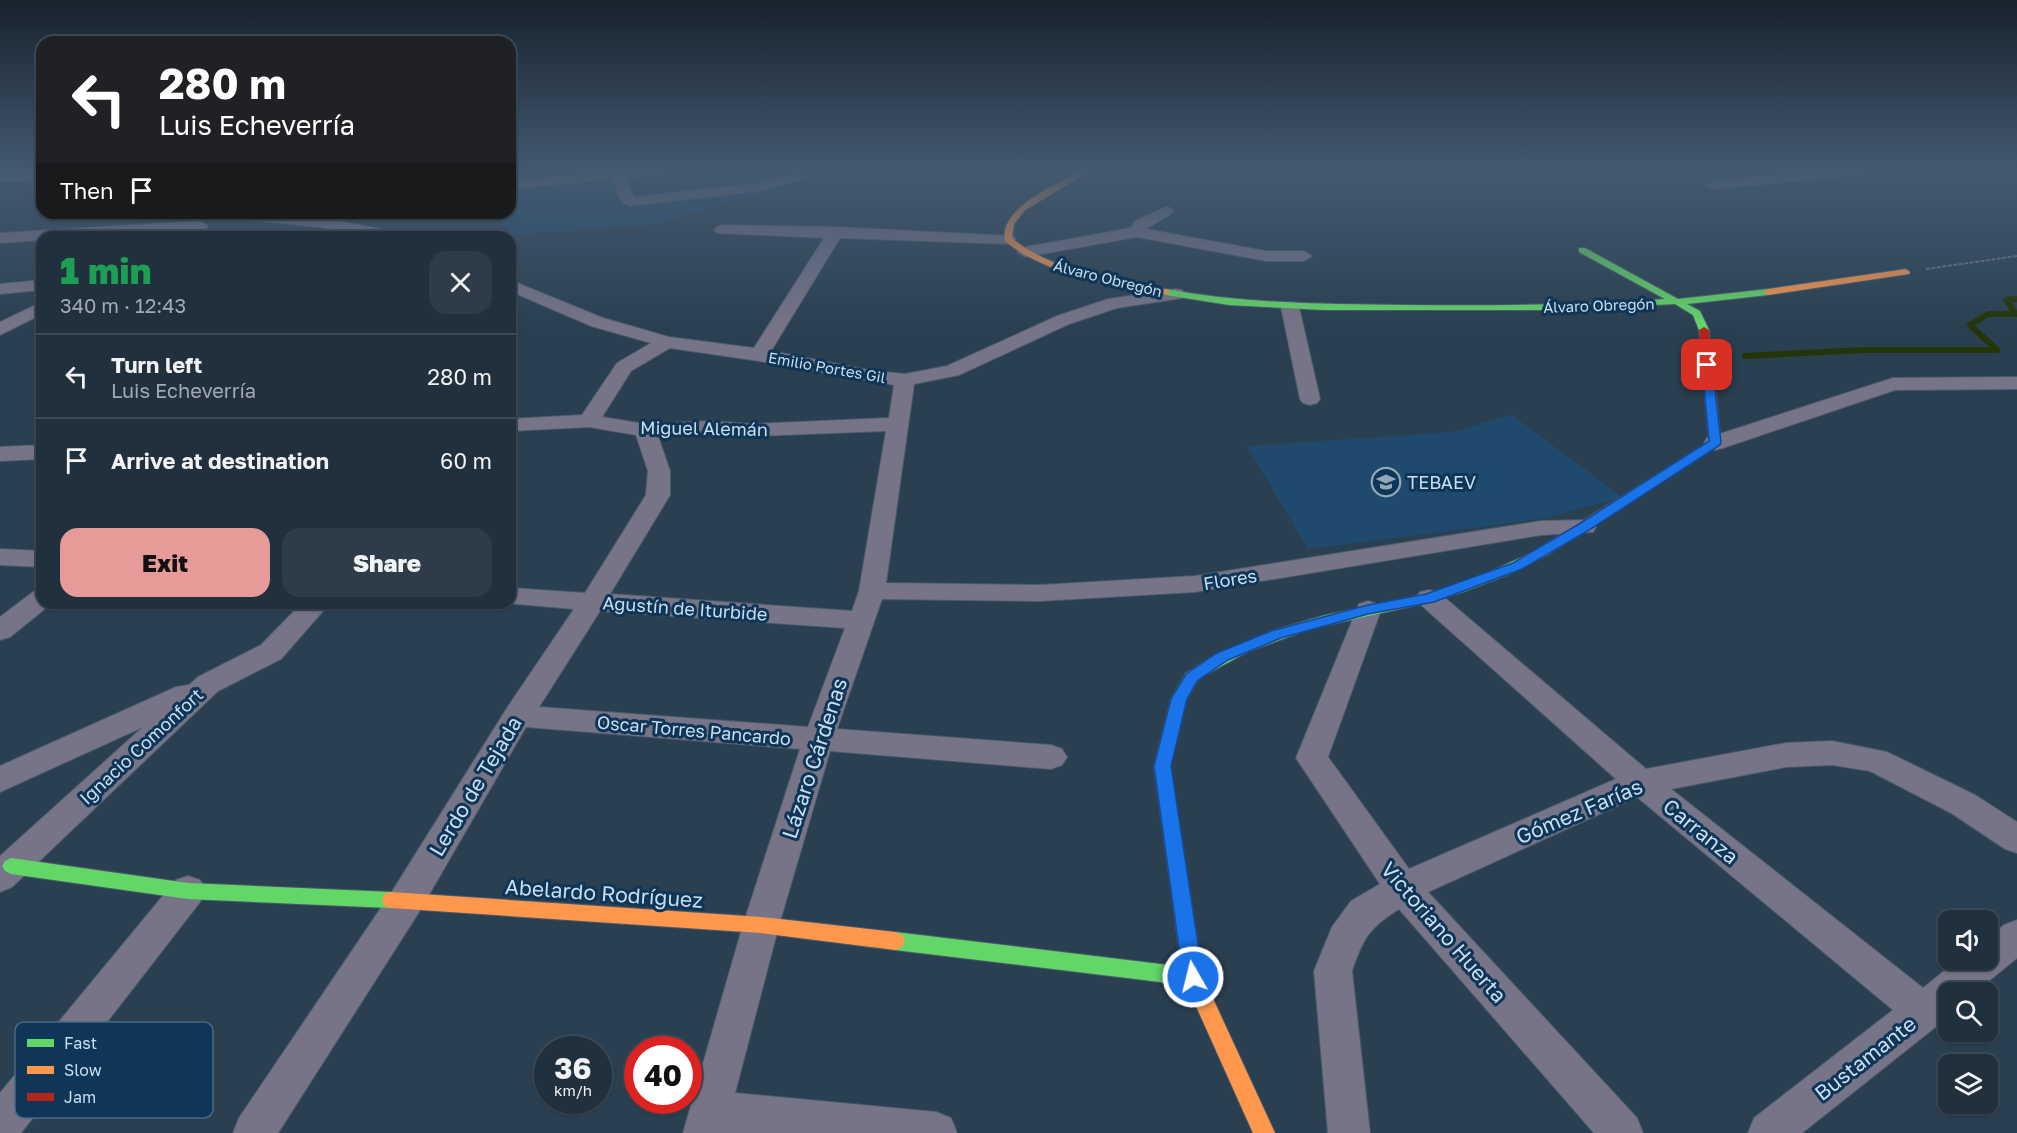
<!DOCTYPE html>
<meta charset="utf-8">
<style>
:root{--surface:#20303d;--page:#2d3c48;--text:#f1f3f6;--muted:#a2a9b0;--line:#3d4b57;--accent:#e69b98}
body{margin:0;font-family:"Golos Text",sans-serif;background:var(--page);color:var(--text);height:100vh;display:flex;flex-direction:column;font-size:22px;white-space:nowrap}
*{box-sizing:border-box;margin:0}
p{font-size:20px;color:var(--muted)}
.icon{flex:none;width:33px;height:33px;fill:none;stroke:currentColor;stroke-width:2;stroke-linecap:round;stroke-linejoin:round}
.map{position:relative;flex:1;overflow:hidden}
.details{position:absolute;left:36px;top:231px;width:480px;height:378px;display:flex;flex-direction:column;background:var(--surface);border-radius:18px;box-shadow:0 2px 4px #0004,0 0 0 2px var(--line)}
.details>*{flex:none}
.guide{position:absolute;left:36px;top:36px;width:480px;height:183px;border-radius:18px;box-shadow:0 2px 4px #0004,0 0 0 2px var(--line);background:#202124;color:#fff;overflow:hidden}
.controls{position:absolute;left:1938px;top:910px;display:grid;gap:12px}
.controls a{display:grid;place-items:center;width:60px;height:60px;border-radius:12px;background:var(--surface);box-shadow:0 2px 4px #0004,0 0 0 2px var(--line);font-size:30px}
.speed{position:absolute;left:534px;top:1036px;display:flex;gap:12px;font-size:30px;font-weight:700;text-align:center}
.speed>*{display:grid;place-content:center;width:78px;height:78px;border-radius:50%;background:var(--surface);box-shadow:0 2px 4px #0004,0 0 0 2px var(--line);line-height:1}
.speed small{font-size:15px;font-weight:400}
.speed .limit{border:9px solid #d22;background:#fff;color:#111}
.pin{position:absolute;display:grid;place-items:center;width:51px;height:51px;color:#fff;margin:-26px;border-radius:12px;box-shadow:0 3px 9px #0006}
.me{position:absolute;width:66px;margin:-33px;rotate:352deg;stroke-linejoin:round;filter:drop-shadow(0 0 4px #0008)}
.turn{display:flex;align-items:center;gap:21px;height:126px;padding:0 24px;font-size:27px}
.turn .icon{width:78px;height:78px;stroke-width:2.5}
.turn b{display:block;font-size:42px;line-height:51px}
.then{display:flex;align-items:center;height:57px;padding:0 24px;background:#0003;gap:12px;font-size:22px}
.round{display:grid;place-items:center;flex:none;width:63px;height:63px;border-radius:18px;background:var(--page)}
.headline{display:flex;align-items:center;justify-content:space-between;height:102px;padding:0 24px}
h1{font-size:36px;font-weight:800;line-height:45px;color:#1e9e55}
.button{display:flex;gap:12px;margin-top:auto;padding:12px 24px}
.button a{flex:1;height:69px;border-radius:18px;background:var(--accent);color:#111;font-size:24px;font-weight:800;line-height:69px;text-align:center}
.button a+a{background:var(--page);color:var(--text)}
ul{padding:0;list-style:none}
li{display:flex;align-items:center;gap:18px;height:84px;padding:0 24px;border-top:2px solid var(--line)}
li div{flex:1}
li b{display:block;font-size:22px}
li em{font-style:normal}
.map>svg:first-child{display:block}
.built{fill:#1f4a6d}
.lines{fill:none;stroke-linecap:round;stroke-linejoin:round}
.stream{stroke:#243507;stroke-width:6}
.street-casing{stroke:#4a5c6b;stroke-width:2}
.fast-casing{stroke:#4a5c6b;stroke-width:2}
.slow-casing{stroke:#4a5c6b;stroke-width:2}
.jam-casing{stroke:#4a5c6b;stroke-width:2}
.path{stroke:#6f7483;stroke-width:2;stroke-dasharray:4 1.5;stroke-linecap:butt}
.street{fill:#787487;fill-rule:evenodd}
.fast{fill:#63d668;fill-rule:evenodd}
.slow{fill:#ff974d;fill-rule:evenodd}
.jam{fill:#b3261e;fill-rule:evenodd}
.route{fill:#1a73e8;stroke:#114b97;stroke-width:1.5}
.labels{text-anchor:middle;dominant-baseline:central;stroke-width:6;stroke-linejoin:round;paint-order:stroke}
.far-street-label{font-size:15px;fill:#c9def3;stroke:#0f3656}
.street-label{font-size:18px;fill:#c9def3;stroke:#0f3656}
.poi-label{font-size:18px;fill:#c9def3;stroke:#0f3656;text-anchor:start}
.near-street-label{font-size:21px;fill:#c9def3;stroke:#0f3656}
.key{fill:#0f3656;stroke:#476885;stroke-width:1.5}
.key-label{font-size:16px;fill:#c9def3}
</style>
<div class="map">
<svg width="2017" height="1133" viewBox="0 0 2017 1133">
<rect width="100%" height="100%" fill="#2a4051"/>
<g class="built">
<polygon points="855,170 940,170 869,184"/>
<polygon points="612,177 622,207 751,189 758,195 653,225 512,235 491,213 510,213 510,189"/>
<polygon points="1512,415 1622,497 1542,519 1308,549 1247,446 1451,432"/>
</g>
<g class="lines">
<polyline class="stream" points="1745,356 1864,350 1997,350 1970,325 1988,314 2016,314 2006,300 2017,299"/>
<g class="street-casing">
<g id="street">
<polygon points="622,170 671,170 664,174 625,178 634,197 759,183 796,173 803,177 801,180 760,191 629,206 622,202 612,179 510,189 510,181"/>
<polygon points="1827,170 1877,170 1870,174 1712,189 1705,185 1712,181"/>
<polygon points="42,171 42,179 0,182 0,174"/>
<polygon points="1166,207 1171,208 1173,211 1171,214 1146,229 1266,251 1304,251 1312,256 1304,261 1266,261 1137,237 1025,257 1017,252 1025,247 1131,228 1135,221"/>
<polygon points="222,213 275,213 319,217 396,232 404,237 372,237 319,227 230,218"/>
<polygon points="200,221 208,226 205,229 95,237 42,237 42,240 0,243 0,233"/>
<path d="M722,225L836,227L1014,236L1016,239L1008,244L840,238L771,351L874,371L905,374L947,366L1057,316L1108,299L1176,289L1182,290L1185,294L1182,298L1176,299L1117,308L1069,324L959,375L914,384L886,583L1040,585L1195,576L1541,521L1584,520L1593,522L1596,527L1593,532L1541,535L1195,592L1040,601L882,599L837,729L1051,745L1062,749L1067,757L1062,765L1051,769L830,751L779,925L735,1093L936,1112L951,1118L957,1133H683L743,925L800,749L526,727L419,912L278,1133H233L239,1118L393,890L507,708L574,609L505,603H510V588L585,593L646,495L648,471L636,435L589,427L510,431V419L582,415L617,363L651,343L591,326L510,291V280L603,318L669,337L754,348L824,238L717,233L714,230L717,227ZM670,348L759,361L894,385L889,418L752,424L708,421L645,424L602,417L631,371ZM886,431L859,591L852,611L610,594L670,495V471L658,436L708,433L752,436ZM600,611L845,628L808,727L539,707Z"/>
<polygon points="42,280 42,290 0,294 0,284"/>
<polygon points="42,302 42,314 0,335 0,322"/>
<polygon points="1290,302 1296,303 1299,307 1320,399 1317,403 1310,405 1303,403 1300,399 1281,307 1284,303"/>
<polygon points="2017,377 2017,389 1895,390 1723,448 1715,450 1707,448 1704,443 1707,438 1893,378"/>
<polygon points="42,445 42,459 0,461 0,447"/>
<polygon points="0,549 42,551 42,567 0,565"/>
<polygon points="42,590 42,603 51,604 10,637 0,640 0,617 33,592"/>
<path d="M1429,590L1438,592L1646,769L1786,743L1832,741L1887,752L1975,795L2017,822V853L2005,849L1951,813L1870,771L1832,765L1786,767L1671,789L1923,988L1958,960H1988V938L2004,925L2017,920V958L1974,993H1948V1014L1938,1025L1802,1133H1748L1754,1118L1893,1010L1637,797L1428,892L1637,1118L1643,1133H1594L1399,909C1369,928 1363,938 1352,971L1370,1133H1328L1314,971L1332,927L1351,901L1380,884L1296,758L1359,604L1368,601L1377,604L1381,610L1328,757L1409,869L1616,779L1420,604L1416,598L1420,592Z"/>
<polygon points="302,603 330,603 281,659 218,691 12,887 0,892 0,856 143,727 0,792 0,766 176,687 189,685 198,677 261,645"/>
<polygon points="188,876 200,880 206,891 200,902 21,1133 0,1133 0,1093 176,880"/>
</g>
</g>
<g class="fast-casing">
<g id="fast">
<path d="M1579,248H1585L1678,299L1768,289L1773,292L1768,295L1687,304L1700,311L1709,330L1704,333L1699,330L1693,315L1675,304L1550,310H1324L1229,305L1166,295L1161,292L1166,289C1246,304 1325,304 1406,305C1493,306 1579,305 1665,299L1579,252Z"/>
<polygon points="1544,547 1551,551 1549,554 1507,575 1463,592 1422,604 1310,629 1247,652 1207,674 1197,674 1194,670 1197,666 1216,655 1278,629 1326,615 1439,591 1483,575"/>
<polygon points="11,858 188,883 391,892 398,894 400,900 398,906 391,908 188,899 11,874 5,871 2,866 5,861"/>
<polygon points="895,932 1193,968 1200,971 1203,977 1200,983 1193,986 895,950 888,947 885,941 888,935"/>
</g>
</g>
<g class="slow-casing">
<g id="slow">
<path d="M1083,170H1092L1025,210L1014,224L1012,238C1055,274 1117,278 1169,290V294C1158,295 1144,290 1132,288C1088,279 1040,270 1005,241C998,207 1059,184 1083,170Z"/>
<polygon points="1906,269 1910,272 1909,274 1768,295 1763,292 1768,289"/>
<polygon points="1202,665 1207,666 1210,670 1197,681 1187,699 1170,766 1203,977 1275,1133 1253,1133 1183,977 1154,766 1171,699 1186,673"/>
<polygon points="391,892 761,917 895,932 902,935 905,941 902,947 895,950 761,933 391,908 384,906 382,900 384,894"/>
</g>
</g>
<g class="jam-casing">
<polygon id="jam" points="1704,327 1709,330 1721,443 1719,445 1549,554 1539,554 1537,551 1539,548 1709,442 1699,330"/>
</g>
<polyline class="path" points="1926,269 2017,256"/>
<use href="#street" class="street"/>
<use href="#fast" class="fast"/>
<use href="#slow" class="slow"/>
<use href="#jam" class="jam"/>
</g>
<linearGradient id="sky" x2="0" y2="1"><stop stop-color="#17232d"/><stop offset="0.52" stop-color="#445970"/><stop offset="1" stop-color="#445970" stop-opacity="0"/></linearGradient>
<rect width="2017" height="329" fill="url(#sky)"/>
<polygon class="route" points="1707,362 1712,365 1721,442 1720,445 1589,530 1522,569 1434,602 1368,614 1281,638 1228,660 1197,681 1187,699 1171,766 1203,977 1201,984 1193,986 1186,984 1183,977 1154,766 1171,699 1186,674 1217,653 1271,631 1368,605 1426,594 1513,563 1579,524 1709,441 1702,365"/>
<defs>
<g id="school-ring" transform="scale(1.5)"><circle r="9.5" fill="#0f3656" stroke="#91a7ba" stroke-width="1.5"/><path d="M0-5L7-2L0 1L-7-2ZM-4 1L0 2.5L4 1V4Q0 6-4 4Z" fill="#91a7ba"/></g>
</defs>
<g fill-rule="evenodd">
<use href="#school-ring" x="1386" y="482"/>
</g>
<g class="labels">
<g class="far-street-label">
<text transform="translate(1108 278) rotate(14)">Álvaro Obregón</text>
<text transform="translate(1599 305) rotate(-2)">Álvaro Obregón</text>
<text transform="translate(827 367) rotate(10)">Emilio Portes Gil</text>
</g>
<g class="street-label">
<text transform="translate(704 428) rotate(1)">Miguel Alemán</text>
<text transform="translate(1230 579) rotate(-9)">Flores</text>
<text transform="translate(685 608) rotate(4)">Agustín de Iturbide</text>
<text transform="translate(694 730) rotate(5)">Oscar Torres Pancardo</text>
<text transform="translate(141 746) rotate(-43)">Ignacio Comonfort</text>
</g>
<g class="poi-label">
<text x="1407" y="482">TEBAEV</text>
</g>
<g class="near-street-label">
<text transform="translate(814 758) rotate(-72)">Lázaro Cárdenas</text>
<text transform="translate(475 786) rotate(-59)">Lerdo de Tejada</text>
<text transform="translate(1579 811) rotate(-23)">Gómez Farías</text>
<text transform="translate(1701 831) rotate(39)">Carranza</text>
<text transform="translate(604 893) rotate(4)">Abelardo Rodríguez</text>
<text transform="translate(1444 932) rotate(49)">Victoriano Huerta</text>
<text transform="translate(1865 1058) rotate(-38)">Bustamante</text>
</g>
</g>
<rect x="15" y="1022" width="198" height="96" rx="9" class="key"/>
<rect x="27" y="1039" width="27" height="8" fill="#63d668"/>
<rect x="27" y="1066" width="27" height="8" fill="#ff974d"/>
<rect x="27" y="1093" width="27" height="8" fill="#b3261e"/>
<g class="key-label">
<text x="64" y="1049">Fast</text>
<text x="64" y="1076">Slow</text>
<text x="64" y="1103">Jam</text>
</g>
</svg>
<div class="controls">
<a><svg class="icon" aria-label="sound" viewBox="0 0 24 24"><path d="M4 9h4l5-4v14l-5-4H4zM17 9q2 3 0 6"/></svg></a>
<a><svg class="icon" aria-label="search" viewBox="0 0 24 24"><circle cx="10" cy="10" r="6"/><path d="M15 15l6 6"/></svg></a>
<a><svg class="icon" aria-label="layers" viewBox="0 0 24 24"><path d="M12 4l9 5-9 5-9-5zM3 14l9 5 9-5"/></svg></a>
</div>
<div class="speed"><div>36<small>km/h</small></div><div class="limit">40</div></div>
<div class="pin" style="left:1707px;top:365px;background:#d93025"><svg class="icon" aria-label="arrive" viewBox="0 0 24 24"><path d="M6 21V4h12l-3 4 3 4H6"/></svg></div>
<svg class="me" style="left:1193px;top:977px" viewBox="-20 -20 40 40"><circle r="17" fill="#1a73e8" stroke="#fff" stroke-width="3"/><path d="M0-11L8 9 0 5-8 9z" fill="#fff"/></svg>
<div class="guide">
<div class="turn"><svg class="icon" aria-label="left" viewBox="0 0 24 24"><path d="M17 20v-9H6M10 6l-5 5 5 5"/></svg><div><b>280 m</b>Luis Echeverría</div></div>
<div class="then">Then<svg class="icon" aria-label="arrive" viewBox="0 0 24 24"><path d="M6 21V4h12l-3 4 3 4H6"/></svg></div>
</div>
<section class="details">
<div class="headline"><div><h1>1 min</h1><p>340 m · 12:43</p></div><a class="round"><svg class="icon" aria-label="close" viewBox="0 0 24 24"><path d="M6 6l12 12M18 6L6 18"/></svg></a></div>
<ul>
<li><svg class="icon" aria-label="left" viewBox="0 0 24 24"><path d="M17 20v-9H6M10 6l-5 5 5 5"/></svg><div><b>Turn left</b><p>Luis Echeverría</p></div><em>280 m</em></li>
<li><svg class="icon" aria-label="arrive" viewBox="0 0 24 24"><path d="M6 21V4h12l-3 4 3 4H6"/></svg><div><b>Arrive at destination</b></div><em>60 m</em></li>
</ul>
<div class="button"><a>Exit</a><a>Share</a></div>
</section>
</div>
